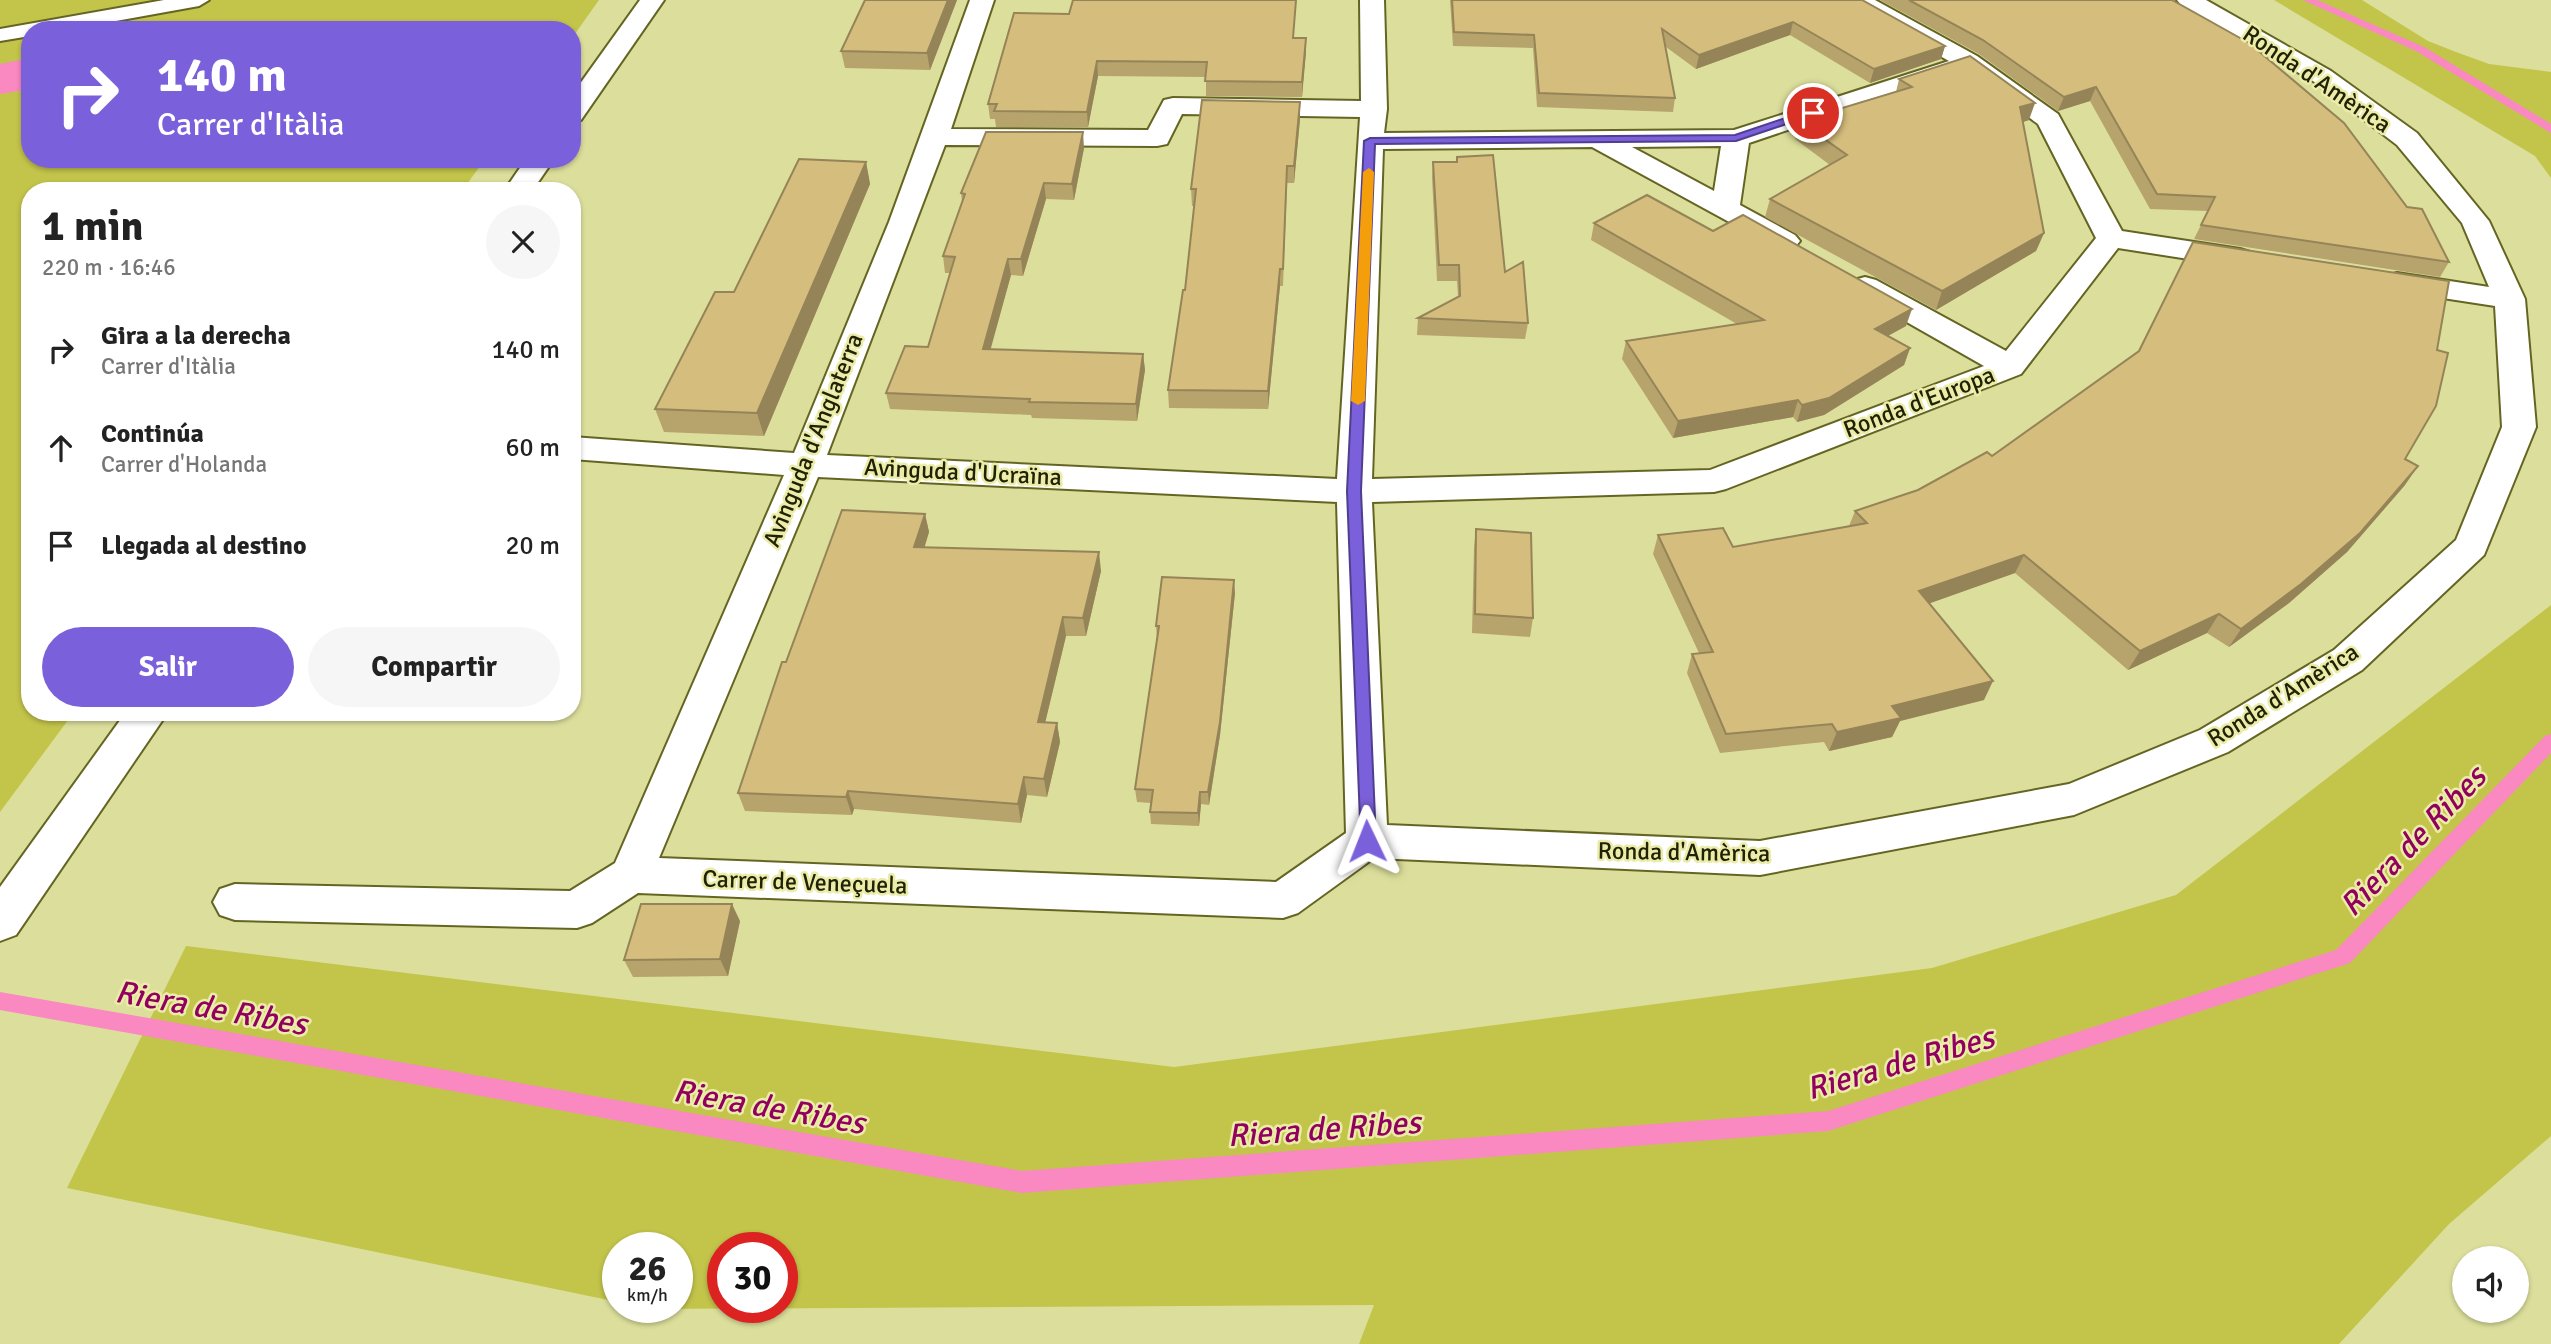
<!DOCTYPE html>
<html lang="es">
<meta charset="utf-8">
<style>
:root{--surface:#fff;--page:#f6f6f6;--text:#222;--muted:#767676;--accent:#7b60db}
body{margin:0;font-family:Signika,sans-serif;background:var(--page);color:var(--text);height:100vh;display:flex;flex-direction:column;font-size:26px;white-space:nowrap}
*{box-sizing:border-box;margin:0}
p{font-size:23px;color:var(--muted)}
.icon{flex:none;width:38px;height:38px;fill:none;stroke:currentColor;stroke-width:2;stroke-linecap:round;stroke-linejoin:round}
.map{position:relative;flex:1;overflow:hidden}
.side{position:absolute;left:21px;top:182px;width:560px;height:539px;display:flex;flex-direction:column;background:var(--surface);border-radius:28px;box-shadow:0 2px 5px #0004}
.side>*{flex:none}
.guide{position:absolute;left:21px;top:21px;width:560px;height:147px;border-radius:28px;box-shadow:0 2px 5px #0004;background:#7b60db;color:#fff;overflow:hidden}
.controls{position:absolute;left:2452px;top:1246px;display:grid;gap:14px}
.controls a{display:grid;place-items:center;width:77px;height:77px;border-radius:50%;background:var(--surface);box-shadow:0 2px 5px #0004;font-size:35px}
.speed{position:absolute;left:602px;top:1232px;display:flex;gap:14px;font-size:35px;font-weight:700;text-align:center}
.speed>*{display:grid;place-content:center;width:91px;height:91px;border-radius:50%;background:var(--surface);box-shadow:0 2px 5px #0004;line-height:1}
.speed small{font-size:18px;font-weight:400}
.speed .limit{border:10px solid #d22;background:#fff;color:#111}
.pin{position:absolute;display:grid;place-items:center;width:60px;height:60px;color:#fff;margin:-30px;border:4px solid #fff;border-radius:50%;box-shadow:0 2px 7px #0007}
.me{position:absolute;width:77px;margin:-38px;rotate:358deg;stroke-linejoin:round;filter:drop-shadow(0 0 5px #0008)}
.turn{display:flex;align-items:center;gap:24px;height:147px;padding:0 21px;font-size:32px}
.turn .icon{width:91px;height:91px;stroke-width:2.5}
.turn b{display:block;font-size:49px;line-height:60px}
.round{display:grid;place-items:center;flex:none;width:74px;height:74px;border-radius:37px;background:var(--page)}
.head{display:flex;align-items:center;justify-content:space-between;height:119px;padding:0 21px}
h1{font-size:42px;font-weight:700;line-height:52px}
.cta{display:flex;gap:14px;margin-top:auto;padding:14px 21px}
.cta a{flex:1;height:80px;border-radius:42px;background:var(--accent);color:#fff;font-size:28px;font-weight:700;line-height:80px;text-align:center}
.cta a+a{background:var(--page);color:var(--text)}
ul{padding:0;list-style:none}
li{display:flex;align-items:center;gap:21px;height:98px;padding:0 21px}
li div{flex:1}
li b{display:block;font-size:26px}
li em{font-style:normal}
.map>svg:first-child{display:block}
.green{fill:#c3c44a;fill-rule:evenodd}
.water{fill:#fa88c1}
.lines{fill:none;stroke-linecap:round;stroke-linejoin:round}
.stream{fill:#fa88c1;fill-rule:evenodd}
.service-casing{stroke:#656523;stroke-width:4}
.minor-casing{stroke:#656523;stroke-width:4}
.tertiary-casing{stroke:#656523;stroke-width:4}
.service{fill:#fff;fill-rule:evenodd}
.minor{fill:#fff;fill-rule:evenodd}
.tertiary{fill:#fff;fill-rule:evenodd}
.wall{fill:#b7a36c}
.shaded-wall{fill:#958458}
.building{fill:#d5bd7d;stroke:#958458;stroke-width:2}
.route{fill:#7b60db;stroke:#503e8e;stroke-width:2}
.slow{fill:#f59e0b}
.labels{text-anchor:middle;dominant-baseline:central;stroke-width:5;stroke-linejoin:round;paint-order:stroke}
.street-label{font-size:24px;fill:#212106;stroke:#eaeca8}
.near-water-label{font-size:32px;font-style:italic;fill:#92005f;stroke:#eaeca8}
</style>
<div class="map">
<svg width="2551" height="1344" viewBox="0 0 2551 1344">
<rect width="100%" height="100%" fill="#dcdf9b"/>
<g class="green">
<polygon points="0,0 599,0 572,38 572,30 30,30 30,159 485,159 462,191 30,191 30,712 74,712 0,812"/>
<polygon points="2274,0 2362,0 2428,41 2456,52 2489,64 2551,72 2551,178 2535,156"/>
<path d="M2551,605V1136L2449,1224L2339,1344H1359L1374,1305L649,1309L642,1307H677V1248H618V1302L67,1188L186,946L1174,1067L1932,968L2176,895ZM723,1248H782V1307H723Z"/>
</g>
<polygon class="water" points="30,58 30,89 0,94 0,64"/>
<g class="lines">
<g class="stream">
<polygon points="2303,0 2317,0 2424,47 2551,124 2551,133 2416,51"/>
<polygon points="2551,734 2551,753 2350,963 1828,1131 1022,1193 0,1010 0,992 1022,1171 1828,1111 2336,950 2545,736"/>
</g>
<g class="service-casing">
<polygon id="service" points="164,0 209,0 199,6 66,30 30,30 30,36 0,41 0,29"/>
</g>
<g class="minor-casing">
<path id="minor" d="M970,0H994L951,129L1148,130L1164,100L1173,98L1361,101L1360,0H1384L1387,109L1384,133L1734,130L1949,61L1849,5L1845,0H1875L1977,56L2058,114L2122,231L2240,249L2250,252L2255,258L2250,264L2240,267L2118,248L2021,374L1726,489L1714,492L1372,502L1387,825L1760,841L2069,784L2200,730L2334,650L2456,540L2502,427L2495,306L2397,291L2386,288L2382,282L2386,276L2397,273L2489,287L2462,223L2397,145L2313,81L2181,5L2177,0H2206L2331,71L2417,133L2489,221L2525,299L2536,427L2484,555L2362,670L2228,752L2074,815L1760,875L1374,858L1298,913L1283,918L638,893L592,923L577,928L235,920L220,915L213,902L220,889L235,884L570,891L615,863L784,475L572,459V437L794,453L889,222ZM1961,68L2038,124L2096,238L2006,351L1876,280L1865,277L1854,280L1850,286L1854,292L1984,366L1710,470L1372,479L1383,149L1592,147L1775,247L1785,250L1795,247L1800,241L1795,235L1740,205L1749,143L1957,73ZM1182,114L1360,117L1337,479L827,455L945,145L1157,146L1167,144ZM1721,146L1714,191L1632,147ZM818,477L1337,502L1346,833L1276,882L659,858Z"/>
</g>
<g class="tertiary-casing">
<g id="tertiary">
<polygon points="640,0 664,0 581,120 572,122 572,95"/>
<polygon points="526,159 554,159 532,191 504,191"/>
<polygon points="126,712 168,712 16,935 0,941 0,887"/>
</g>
</g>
<use href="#service" class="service"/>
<use href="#minor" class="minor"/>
<use href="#tertiary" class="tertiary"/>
</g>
<g class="wall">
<polygon points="957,0 930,70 845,68 841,51"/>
<polygon points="1450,0 1862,0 1945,46 1941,59 1870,83 1790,35 1696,69 1666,47 1675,98 1673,112 1537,107 1533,48 1453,46"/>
<polygon points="1880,0 2172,0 2449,262 2440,277 2194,239 2208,211 2150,209 2090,101 2058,111 1979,54"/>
<polygon points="1014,13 1306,38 1302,97 1206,96 1206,77 1098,76 1088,127 996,127 995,119 990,119 988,104"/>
<polygon points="1899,79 2029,120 2023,122 2044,233 2036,251 1936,310 1765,217 1770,199 1830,165 1795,139 1799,121 1896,92"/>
<polygon points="1300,102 1300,119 1294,183 1287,183 1283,286 1280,286 1268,409 1169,408 1168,390 1185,290 1194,206 1192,206 1191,189"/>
<polygon points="1084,148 1074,200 1046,199 1023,276 1011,275 990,349 1143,354 1145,370 1137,421 1032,418 1031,415 890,409 886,393 928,347 950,273 945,273 943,256 962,201 961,193"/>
<polygon points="866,162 870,184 764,436 664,432 655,409 734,292"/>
<polygon points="1433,162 1505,272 1528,323 1525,339 1417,335 1418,318 1458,297 1457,281 1437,281 1432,177"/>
<polygon points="1594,223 1713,231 1906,326 1888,336 1910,348 1904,365 1824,415 1797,422 1793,417 1673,438 1622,359 1626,341 1737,324 1591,240"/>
<polygon points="1992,456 2405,459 2405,485 2347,552 2289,603 2229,647 2207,633 2128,670 2015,573 1929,603 1984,700 1900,721 1892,737 1829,751 1824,742 1720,753 1687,673 1692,654 1699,653 1653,554 1658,535 1733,547 1849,526 1855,511 1918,490"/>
<polygon points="925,514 929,532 924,547 1101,571 1086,636 1066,636 1045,722 1057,723 1060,742 1047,797 1027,795 1021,823 854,809 852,815 745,811 738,793 786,662"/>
<polygon points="1476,529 1533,618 1530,637 1472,633 1474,548"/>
<polygon points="1235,593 1220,735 1209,805 1201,804 1199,826 1151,824 1150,812 1151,803 1137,802 1135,789 1157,639 1156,626"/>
<polygon points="740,921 728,976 633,977 624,960"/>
</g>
<g class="shaded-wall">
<polygon points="948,0 957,0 930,70 927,53"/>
<polygon points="1793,22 1790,35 1696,69 1699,55"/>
<polygon points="1306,38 1306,53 1302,97 1302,82"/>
<polygon points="1945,46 1941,59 1870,83 1874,69"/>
<polygon points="1097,61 1098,76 1088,127 1087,112"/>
<polygon points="2096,87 2090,101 2058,111 2064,97"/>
<polygon points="1300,102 1300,119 1294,183 1294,166"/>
<polygon points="2035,103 2029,120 2014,125 2020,107"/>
<polygon points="1083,132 1084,148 1074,200 1072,184"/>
<polygon points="866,162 870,184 764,436 757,413"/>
<polygon points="1044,183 1046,199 1023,276 1021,259"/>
<polygon points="2044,233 2036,251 1936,310 1942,291"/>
<polygon points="1008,259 1011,275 986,366 983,349"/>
<polygon points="1280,269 1280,286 1268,409 1268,391"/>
<polygon points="1912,309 1906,326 1869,346 1875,329"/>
<polygon points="1910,348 1904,365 1824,415 1797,422 1802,405"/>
<polygon points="1143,354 1145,370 1137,421 1136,404"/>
<polygon points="1798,400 1793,417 1673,438 1678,421"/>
<polygon points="2418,466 2405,485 2347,552 2289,603 2229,647 2241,629"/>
<polygon points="925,514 929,532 919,566 914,547"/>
<polygon points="1099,552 1101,571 1086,636 1083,618"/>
<polygon points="2024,555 2015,573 1911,610 1919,591"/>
<polygon points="1234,580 1235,593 1220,735 1209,805 1208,792"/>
<polygon points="2219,614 2207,633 2128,670 2140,651"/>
<polygon points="1063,617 1066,636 1041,740 1038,722"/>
<polygon points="1993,681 1984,700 1900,721 1892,737 1829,751 1837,732 1892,706"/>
<polygon points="1057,723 1060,742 1047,797 1044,779"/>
<polygon points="1024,777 1027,795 1021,823 1018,804"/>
<polygon points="848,791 854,809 852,815 846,797"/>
<polygon points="1200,792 1201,804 1199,826 1198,813"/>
<polygon points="732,904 740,921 728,976 720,959"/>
</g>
<g class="building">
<polygon points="865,0 948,0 927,53 841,51"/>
<polygon points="1073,0 1296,0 1293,38 1306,38 1302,82 1205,81 1207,62 1097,61 1087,112 994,111 997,104 988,104 1014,13 1069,14"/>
<polygon points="1452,0 1862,0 1945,46 1874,69 1793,22 1699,55 1662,29 1675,98 1539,93 1534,35 1454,32"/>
<polygon points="1909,0 2172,0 2249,43 2344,123 2407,207 2422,209 2449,262 2201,225 2215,197 2157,194 2096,87 2064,97 1983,40"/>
<polygon points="1970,56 2035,103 2020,107 2044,233 1942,291 1770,199 1847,155 1799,121 1912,87 1899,79"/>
<polygon points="1202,100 1300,102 1294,166 1287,166 1283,269 1280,269 1268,391 1168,390 1183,290 1185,290 1196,189 1191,189"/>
<polygon points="986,132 1083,132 1072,184 1044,183 1021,259 1008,259 983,349 1143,354 1136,404 1029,402 1030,399 886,393 905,346 928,347 955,257 943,256 965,194 961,193"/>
<polygon points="1493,155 1505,272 1523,262 1528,323 1418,318 1460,296 1459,265 1439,265 1433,162 1457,162 1457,157"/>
<polygon points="799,159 866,162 757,413 655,409 715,292 734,292"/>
<polygon points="1647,195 1713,231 1743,215 1912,309 1875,329 1910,348 1829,398 1802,405 1798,400 1678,421 1626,341 1764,320 1594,223"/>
<polygon points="2193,242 2449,281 2437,350 2448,353 2436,406 2405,459 2418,466 2360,533 2301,584 2241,629 2219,614 2140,651 2024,555 1919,591 1993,681 1892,706 1901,718 1837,732 1832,724 1726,734 1692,654 1713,652 1658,535 1723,528 1733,547 1867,523 1855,511 1918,490 1987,452 1992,456 2139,351"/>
<polygon points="842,510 925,514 914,547 1099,552 1083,618 1063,617 1038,722 1057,723 1044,779 1024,777 1018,804 848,791 846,797 738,793 782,662 786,662"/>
<polygon points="1476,529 1531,533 1533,618 1475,614"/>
<polygon points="1162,577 1234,580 1220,722 1208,792 1200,792 1198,813 1150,812 1153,790 1135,789 1159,626 1156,626"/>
<polygon points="641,904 732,904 720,959 624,960"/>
</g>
<polygon class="route" points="1809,110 1819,113 1736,141 1375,144 1361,491 1376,841 1367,848 1361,846 1347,491 1364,141 1370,138 1735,135"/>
<polygon class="slow" points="1369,168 1374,172 1365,401 1358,405 1351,401 1363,172"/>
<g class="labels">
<g class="street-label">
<text transform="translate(2317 79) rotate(34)">Ronda d'Amèrica</text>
<text transform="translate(1919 402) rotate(-21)">Ronda d'Europa</text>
<text transform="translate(813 440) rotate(-68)">Avinguda d'Anglaterra</text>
<text transform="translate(963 472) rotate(3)">Avinguda d'Ucraïna</text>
<text transform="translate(2283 695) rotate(-32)">Ronda d'Amèrica</text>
<text transform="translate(1684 852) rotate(1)">Ronda d'Amèrica</text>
<text transform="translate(805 882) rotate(2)">Carrer de Veneçuela</text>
</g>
<g class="near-water-label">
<text transform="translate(2413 841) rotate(-46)">Riera de Ribes</text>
<text transform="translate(211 1008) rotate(10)">Riera de Ribes</text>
<text transform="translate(1900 1063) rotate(-16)">Riera de Ribes</text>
<text transform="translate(769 1107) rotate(10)">Riera de Ribes</text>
<text transform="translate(1324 1129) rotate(-4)">Riera de Ribes</text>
</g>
</g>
</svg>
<div class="controls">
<a><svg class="icon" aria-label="sound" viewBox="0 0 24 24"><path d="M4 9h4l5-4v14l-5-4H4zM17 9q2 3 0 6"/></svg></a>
</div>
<div class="speed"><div>26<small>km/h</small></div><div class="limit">30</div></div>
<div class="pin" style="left:1813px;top:113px;background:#d93025"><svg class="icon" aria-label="arrive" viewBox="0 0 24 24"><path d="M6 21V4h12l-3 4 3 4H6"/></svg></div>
<svg class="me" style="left:1367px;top:841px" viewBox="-20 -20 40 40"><path d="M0-17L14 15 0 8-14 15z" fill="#7b60db" stroke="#fff" stroke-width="4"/></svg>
<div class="guide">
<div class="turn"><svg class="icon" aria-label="right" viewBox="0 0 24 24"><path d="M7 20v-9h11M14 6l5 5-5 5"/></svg><div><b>140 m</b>Carrer d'Itàlia</div></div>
</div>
<section class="side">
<div class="head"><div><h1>1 min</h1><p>220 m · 16:46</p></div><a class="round"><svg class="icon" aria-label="close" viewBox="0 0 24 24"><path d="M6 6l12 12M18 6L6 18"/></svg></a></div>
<ul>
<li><svg class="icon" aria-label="right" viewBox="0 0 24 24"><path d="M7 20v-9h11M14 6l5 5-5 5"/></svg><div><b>Gira a la derecha</b><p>Carrer d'Itàlia</p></div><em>140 m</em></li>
<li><svg class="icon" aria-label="ahead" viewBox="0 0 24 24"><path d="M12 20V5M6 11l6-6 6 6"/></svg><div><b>Continúa</b><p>Carrer d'Holanda</p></div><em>60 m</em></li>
<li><svg class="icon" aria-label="arrive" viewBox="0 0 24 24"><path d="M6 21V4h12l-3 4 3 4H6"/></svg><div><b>Llegada al destino</b></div><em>20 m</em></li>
</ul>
<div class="cta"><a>Salir</a><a>Compartir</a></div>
</section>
</div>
